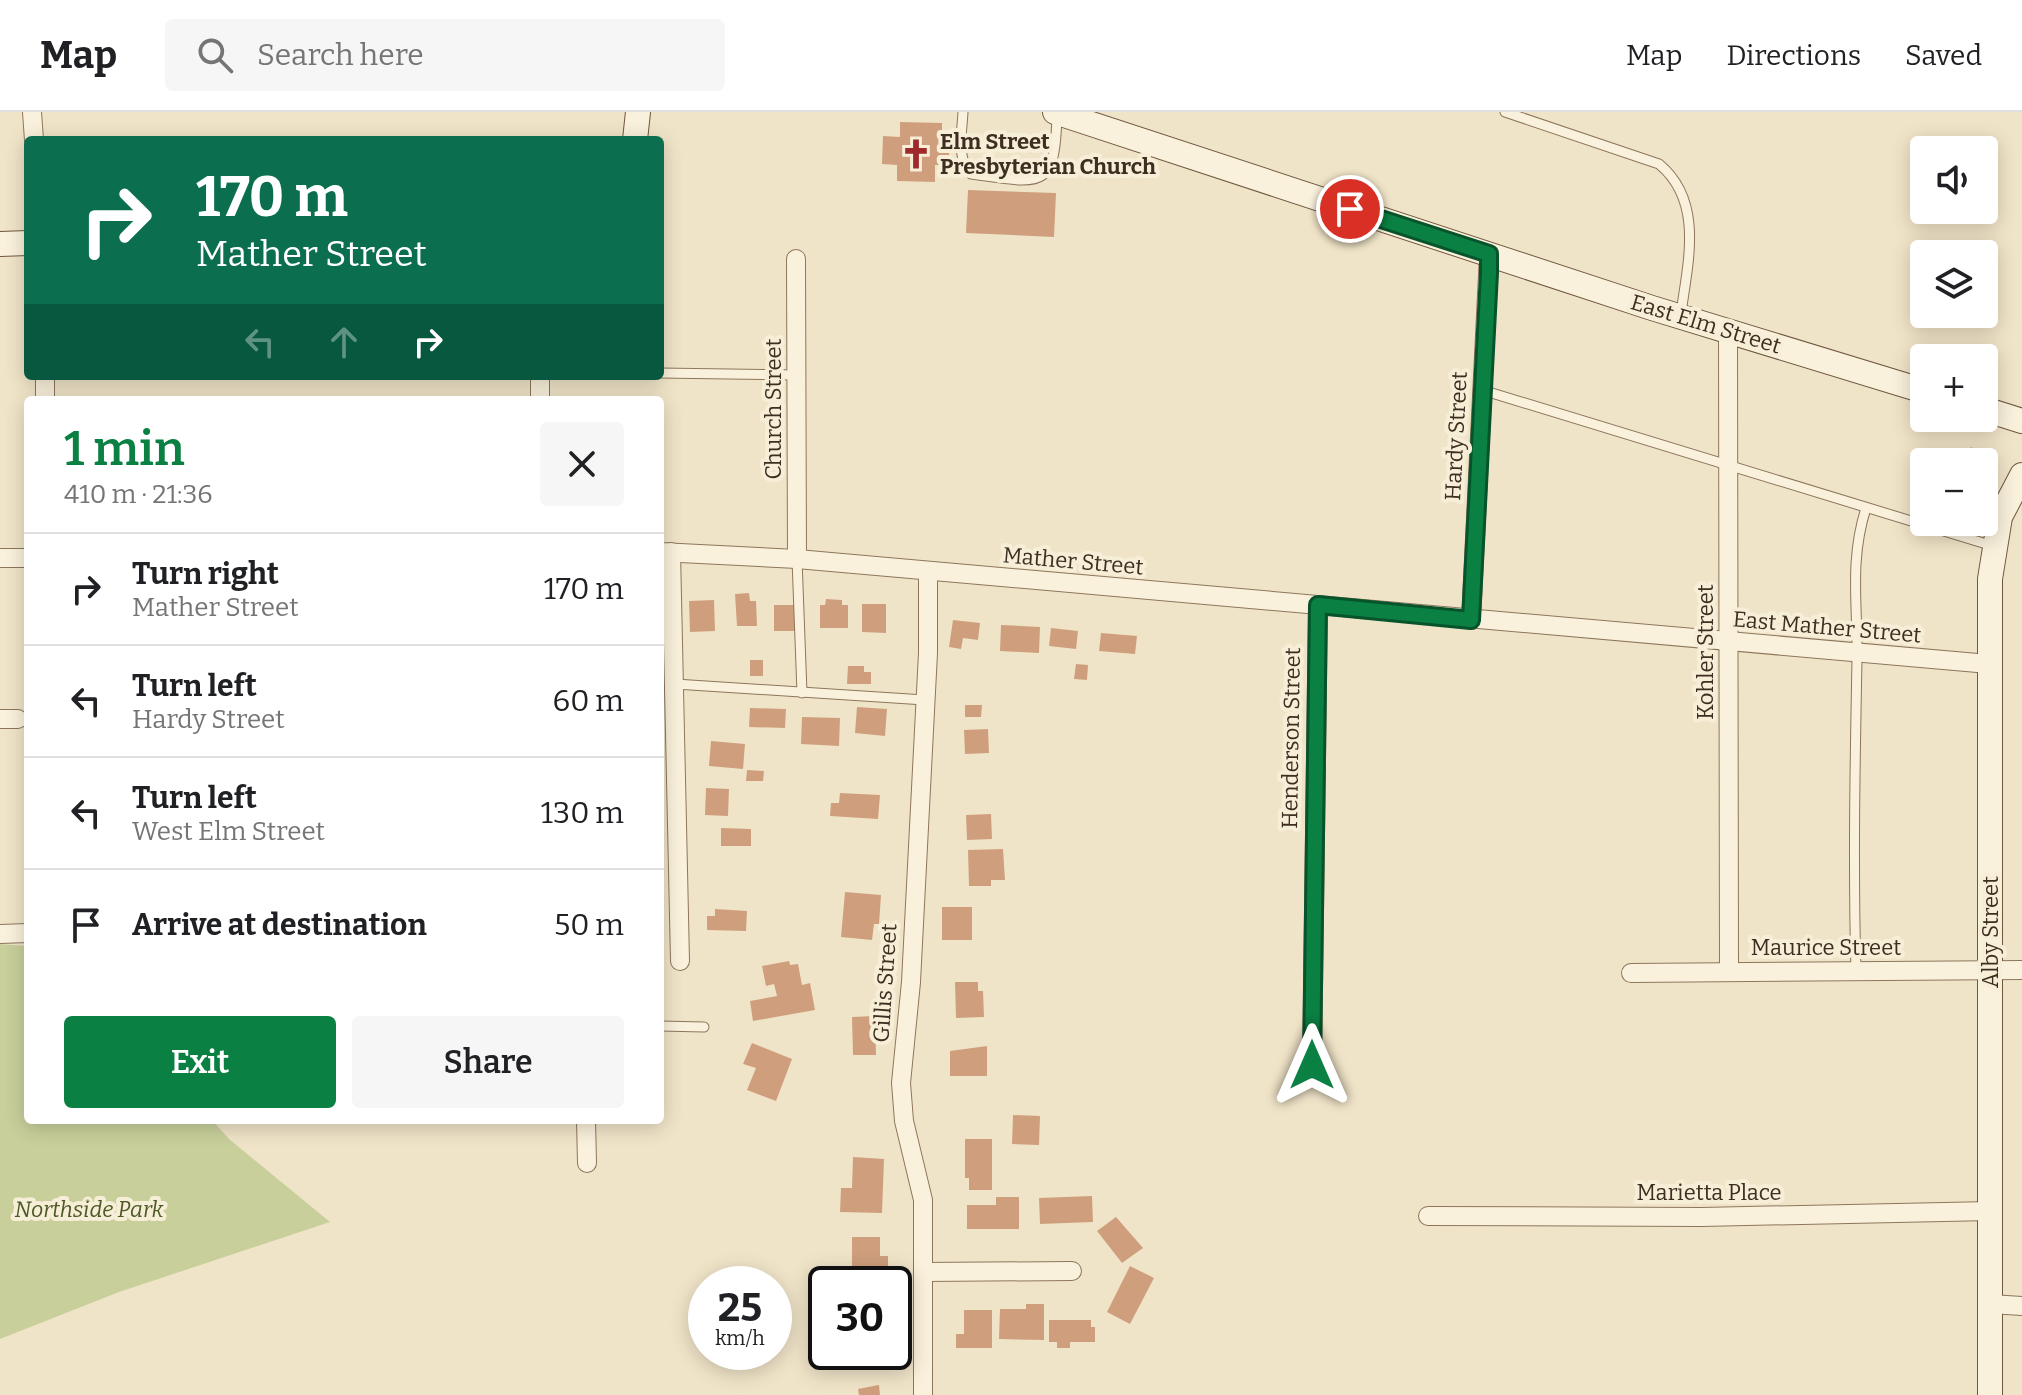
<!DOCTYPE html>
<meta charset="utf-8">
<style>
:root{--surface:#fff;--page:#f6f6f6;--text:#202124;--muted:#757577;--line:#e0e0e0;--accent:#0b8043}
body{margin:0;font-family:Bitter,serif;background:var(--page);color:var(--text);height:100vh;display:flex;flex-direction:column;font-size:30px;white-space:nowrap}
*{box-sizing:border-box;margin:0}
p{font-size:26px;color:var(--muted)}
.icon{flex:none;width:44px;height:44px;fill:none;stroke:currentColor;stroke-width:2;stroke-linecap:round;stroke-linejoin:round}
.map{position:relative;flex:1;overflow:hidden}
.details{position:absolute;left:24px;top:284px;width:640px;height:728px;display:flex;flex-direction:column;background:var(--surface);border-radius:8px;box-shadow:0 4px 20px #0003}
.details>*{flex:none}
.banner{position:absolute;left:24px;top:24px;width:640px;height:244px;border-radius:8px;box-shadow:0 4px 20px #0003;background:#0b6e4f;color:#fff;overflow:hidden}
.tools{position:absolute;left:1910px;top:24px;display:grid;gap:16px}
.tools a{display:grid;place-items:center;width:88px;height:88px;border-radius:8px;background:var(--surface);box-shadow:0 4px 20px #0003;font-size:40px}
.speed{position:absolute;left:688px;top:1154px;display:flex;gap:16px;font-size:40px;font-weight:700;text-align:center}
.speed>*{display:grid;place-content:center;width:104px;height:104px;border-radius:50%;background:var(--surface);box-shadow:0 4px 20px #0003;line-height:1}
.speed small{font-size:20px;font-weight:400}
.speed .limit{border:4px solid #111;border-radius:12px;background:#fff;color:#111}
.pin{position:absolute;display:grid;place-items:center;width:68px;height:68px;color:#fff;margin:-34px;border:4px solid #fff;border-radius:50%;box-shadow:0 2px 8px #0007}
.me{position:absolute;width:88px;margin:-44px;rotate:0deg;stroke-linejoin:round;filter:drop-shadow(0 0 6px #0008)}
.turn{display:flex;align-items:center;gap:28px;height:168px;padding:0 40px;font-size:36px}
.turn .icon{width:104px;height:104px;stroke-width:2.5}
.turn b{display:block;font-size:56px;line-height:68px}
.lanes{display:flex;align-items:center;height:76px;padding:0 40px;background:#0003;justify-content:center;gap:40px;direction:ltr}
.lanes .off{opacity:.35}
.round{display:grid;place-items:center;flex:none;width:84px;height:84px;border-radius:8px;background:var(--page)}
.summary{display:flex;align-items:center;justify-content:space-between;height:136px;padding:0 40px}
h1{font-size:48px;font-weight:600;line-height:60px;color:var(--accent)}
.cta{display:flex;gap:16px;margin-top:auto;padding:16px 40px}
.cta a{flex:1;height:92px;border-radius:8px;background:var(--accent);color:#fff;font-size:32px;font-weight:600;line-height:92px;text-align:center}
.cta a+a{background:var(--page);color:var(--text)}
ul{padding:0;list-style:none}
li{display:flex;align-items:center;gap:24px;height:112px;padding:0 40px;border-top:2px solid var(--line)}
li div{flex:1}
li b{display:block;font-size:30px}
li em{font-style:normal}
header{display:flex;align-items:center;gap:48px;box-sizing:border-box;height:112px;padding:0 40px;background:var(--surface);border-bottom:2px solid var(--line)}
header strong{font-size:38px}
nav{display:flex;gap:44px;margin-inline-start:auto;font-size:28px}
.search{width:560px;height:72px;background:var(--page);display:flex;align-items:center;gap:20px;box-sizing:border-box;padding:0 28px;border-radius:8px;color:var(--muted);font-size:30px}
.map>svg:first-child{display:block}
.green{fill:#c9cf9b}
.building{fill:#cf9f7d}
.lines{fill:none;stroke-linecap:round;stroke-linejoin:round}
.lane-casing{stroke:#8d765c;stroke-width:11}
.street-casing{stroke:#8d765c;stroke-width:20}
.secondary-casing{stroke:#6f573f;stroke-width:26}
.lane{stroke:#faf1dc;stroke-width:9}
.street{stroke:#faf1dc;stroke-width:18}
.secondary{stroke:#faf1dc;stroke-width:24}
.route-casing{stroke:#07532c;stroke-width:20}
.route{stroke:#0b8043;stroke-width:14}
.labels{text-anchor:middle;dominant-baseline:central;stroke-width:8;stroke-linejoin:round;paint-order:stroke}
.poi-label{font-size:22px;font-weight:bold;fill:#3d2e20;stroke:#f7eed8;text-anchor:start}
.street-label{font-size:22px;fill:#3d2e20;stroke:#f7eed8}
.park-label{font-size:22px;font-style:italic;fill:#4d5a26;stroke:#f7eed8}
</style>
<header>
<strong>Map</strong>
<div class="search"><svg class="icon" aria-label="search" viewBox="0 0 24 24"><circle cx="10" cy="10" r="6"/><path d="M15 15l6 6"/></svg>Search here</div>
<nav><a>Map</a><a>Directions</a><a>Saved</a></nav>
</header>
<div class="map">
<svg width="2022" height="1283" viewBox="0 0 2022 1283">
<rect width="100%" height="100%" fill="#f0e4c8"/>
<polygon class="green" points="0,832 28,834 28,1008 212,1008 229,1027 330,1110 119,1180 0,1227"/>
<g class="building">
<polygon points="900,10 942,11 942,30 949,31 949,53 935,53 935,70 897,69 897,53 882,52 883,24 900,25"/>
<polygon points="968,78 1056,81 1054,125 966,121"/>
<polygon points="1971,335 1996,350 1984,370 1984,350 1962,350"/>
<polygon points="749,481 750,489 756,489 757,514 737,514 735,482"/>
<polygon points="826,487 842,488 842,493 848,493 848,516 820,516 820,493 825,493"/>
<polygon points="714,488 715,519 690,520 689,489"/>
<polygon points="862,492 886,492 886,521 862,520"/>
<polygon points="774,493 795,493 796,519 774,519"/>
<polygon points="953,508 980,511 978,528 963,526 961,537 949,535"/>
<polygon points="1001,513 1040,515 1039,541 1000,539"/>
<polygon points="1051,516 1078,519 1076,537 1049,534"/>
<polygon points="1101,521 1137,524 1135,542 1099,539"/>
<rect x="750" y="548" width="13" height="16"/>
<polygon points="1076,552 1088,553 1087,568 1074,567"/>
<polygon points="848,554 864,554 864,560 871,560 871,572 847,572"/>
<polygon points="965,593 982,593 981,605 965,605"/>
<polygon points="857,595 887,597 885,624 855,621"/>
<polygon points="750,596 786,597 785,616 749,615"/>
<polygon points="802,605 840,606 839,634 801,632"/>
<polygon points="988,617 989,641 965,642 964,618"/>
<polygon points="711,629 745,632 743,657 709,654"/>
<polygon points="747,658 764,659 763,669 746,669"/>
<polygon points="706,676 729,677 728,704 705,703"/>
<polygon points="840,681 880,683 878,707 830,704 831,691 839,691"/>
<polygon points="991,702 992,727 967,728 966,703"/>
<polygon points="721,716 751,717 751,734 721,734"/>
<polygon points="1003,737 1005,768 991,768 991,774 969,774 968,738"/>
<polygon points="845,780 881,783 879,812 874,812 872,828 841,825"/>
<rect x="942" y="795" width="30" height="33"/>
<polygon points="715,797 747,799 746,819 707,818 707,804 715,804"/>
<polygon points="789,849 790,853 798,852 802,873 810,871 815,898 753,909 750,889 777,884 774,872 766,874 762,854"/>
<polygon points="955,870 978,870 978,879 983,879 984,905 956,906"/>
<polygon points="875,904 876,943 853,943 852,905"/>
<polygon points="752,931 792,947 776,989 747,978 756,956 743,952"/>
<polygon points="987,934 987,964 950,964 950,939"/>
<polygon points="1013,1003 1040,1004 1039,1033 1012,1032"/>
<polygon points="965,1027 992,1027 992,1078 969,1078 969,1066 965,1066"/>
<polygon points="853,1045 884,1047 882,1101 840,1100 841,1076 852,1076"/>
<polygon points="1092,1084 1093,1110 1040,1112 1039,1086"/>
<polygon points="996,1085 1019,1085 1019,1117 967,1117 967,1093 996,1093"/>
<polygon points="1116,1105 1143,1136 1122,1151 1097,1119"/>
<polygon points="852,1125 880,1125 880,1144 888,1144 888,1157 852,1157"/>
<polygon points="1130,1154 1154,1166 1130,1212 1107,1200"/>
<polygon points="1026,1192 1044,1192 1044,1228 999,1227 1000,1197 1026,1197"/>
<polygon points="964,1198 992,1198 992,1236 956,1236 956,1222 964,1222"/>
<polygon points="1049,1208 1091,1208 1091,1215 1095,1215 1095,1230 1070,1230 1070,1236 1057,1236 1057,1230 1049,1230"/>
<rect x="845" y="1240" width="24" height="16"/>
<polygon points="879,1273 880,1283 859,1283 858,1277"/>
</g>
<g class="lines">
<g class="lane-casing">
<g id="lane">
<path d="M963,0C962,21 956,46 971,62C1043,72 1055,79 1057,2"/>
<path d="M1505,0L1659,52C1704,89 1688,150 1681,201"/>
<polyline points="660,261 797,263"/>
<polyline points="1482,278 1993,434"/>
<polyline points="797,447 802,581"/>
<polyline points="675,572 925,588"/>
<path d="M1856,859C1853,755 1855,651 1857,547C1858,493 1849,450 1866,396"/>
<polyline points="660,914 704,915"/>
</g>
</g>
<g class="street-casing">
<g id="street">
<polyline points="32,0 34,28"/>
<polyline points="796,147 797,447"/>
<polyline points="1728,219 1729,860"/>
<polyline points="45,264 45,288"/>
<polyline points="540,264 540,288"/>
<polyline points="660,440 797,447 1989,552"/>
<polyline points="671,440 680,849"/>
<polyline points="0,446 28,446"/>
<polyline points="1471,508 1489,142"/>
<polyline points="0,607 18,607"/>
<polyline points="0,822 28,821"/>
<polyline points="1631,861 2022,858"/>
<polyline points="1312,953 1318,493"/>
<polyline points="586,1008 587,1051"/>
<polyline points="1428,1104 1701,1105 1991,1099"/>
<polyline points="923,1160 1072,1159"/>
<polyline points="1991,1192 2022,1194"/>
<polyline points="923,1283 923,1088 904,1009 901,971 911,870 928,541 928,461"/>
</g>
</g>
<g class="secondary-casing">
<g id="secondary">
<polyline points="1055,0 1652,196 1924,279"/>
<polyline points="635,28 638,0"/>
<polyline points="0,132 28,131"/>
<polyline points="1984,297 2022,309"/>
<polyline points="1990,1283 1990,467 2000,405 2022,363"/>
</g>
</g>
<use href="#lane" class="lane"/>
<use href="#street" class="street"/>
<use href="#secondary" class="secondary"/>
</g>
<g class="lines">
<g class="route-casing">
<polyline id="route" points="1312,953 1318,493 1471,508 1489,161 1489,142 1350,97"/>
</g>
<use href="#route" class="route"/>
</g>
<defs>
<g id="church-bare" transform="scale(2.4)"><path d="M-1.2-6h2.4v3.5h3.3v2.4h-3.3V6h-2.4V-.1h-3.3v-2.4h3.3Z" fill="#9e2a2b" stroke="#f7eed8" stroke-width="2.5" paint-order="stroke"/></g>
</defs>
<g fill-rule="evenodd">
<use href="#church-bare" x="916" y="42"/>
</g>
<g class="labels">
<g class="poi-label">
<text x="940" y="29">Elm Street<tspan x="940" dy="25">Presbyterian Church</tspan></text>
</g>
<g class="street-label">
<text transform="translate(1706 212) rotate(17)">East Elm Street</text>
<text transform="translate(773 297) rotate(-90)">Church Street</text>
<text transform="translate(1456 324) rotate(-87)">Hardy Street</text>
<text transform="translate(1073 449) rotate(5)">Mather Street</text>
<text transform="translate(1827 515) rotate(5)">East Mather Street</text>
<text transform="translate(1705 540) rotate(-90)">Kohler Street</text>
<text transform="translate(1291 626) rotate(-89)">Henderson Street</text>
<text transform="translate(1990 820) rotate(-90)">Alby Street</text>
<text x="1826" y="835">Maurice Street</text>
<text transform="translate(885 871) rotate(-86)">Gillis Street</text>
<text x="1709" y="1080">Marietta Place</text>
</g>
<g class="park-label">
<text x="89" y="1097">Northside Park</text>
</g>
</g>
</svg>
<div class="tools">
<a><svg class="icon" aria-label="sound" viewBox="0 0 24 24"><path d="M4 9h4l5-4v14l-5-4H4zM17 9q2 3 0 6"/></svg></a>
<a><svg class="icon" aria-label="layers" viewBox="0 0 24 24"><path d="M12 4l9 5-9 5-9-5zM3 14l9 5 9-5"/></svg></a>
<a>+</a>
<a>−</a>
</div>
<div class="speed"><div>25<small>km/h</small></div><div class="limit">30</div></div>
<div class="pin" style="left:1350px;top:97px;background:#d93025"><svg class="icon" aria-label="arrive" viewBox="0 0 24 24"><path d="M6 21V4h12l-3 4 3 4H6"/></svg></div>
<svg class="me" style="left:1312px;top:953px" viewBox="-20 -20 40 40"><path d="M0-17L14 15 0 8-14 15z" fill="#0b8043" stroke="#fff" stroke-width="4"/></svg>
<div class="banner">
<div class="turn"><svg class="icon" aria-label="right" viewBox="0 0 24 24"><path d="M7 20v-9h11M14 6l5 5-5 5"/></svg><div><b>170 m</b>Mather Street</div></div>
<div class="lanes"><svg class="icon off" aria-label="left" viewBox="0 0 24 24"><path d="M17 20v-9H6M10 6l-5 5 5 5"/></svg><svg class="icon off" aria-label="ahead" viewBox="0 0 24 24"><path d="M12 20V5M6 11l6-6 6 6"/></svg><svg class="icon" aria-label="right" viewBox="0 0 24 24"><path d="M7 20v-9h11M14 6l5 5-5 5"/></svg></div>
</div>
<section class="details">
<div class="summary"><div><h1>1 min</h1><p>410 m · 21:36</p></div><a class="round"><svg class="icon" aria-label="close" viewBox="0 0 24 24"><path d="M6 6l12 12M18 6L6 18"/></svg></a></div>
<ul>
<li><svg class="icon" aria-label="right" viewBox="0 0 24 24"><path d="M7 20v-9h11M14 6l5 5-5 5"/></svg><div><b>Turn right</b><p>Mather Street</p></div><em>170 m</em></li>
<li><svg class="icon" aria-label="left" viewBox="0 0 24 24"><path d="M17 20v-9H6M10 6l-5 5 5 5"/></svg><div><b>Turn left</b><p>Hardy Street</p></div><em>60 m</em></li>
<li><svg class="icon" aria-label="left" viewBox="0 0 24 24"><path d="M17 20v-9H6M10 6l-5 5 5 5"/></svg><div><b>Turn left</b><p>West Elm Street</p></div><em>130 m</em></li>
<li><svg class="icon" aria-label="arrive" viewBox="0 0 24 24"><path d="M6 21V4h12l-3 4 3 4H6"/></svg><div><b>Arrive at destination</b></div><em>50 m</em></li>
</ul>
<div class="cta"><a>Exit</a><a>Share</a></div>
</section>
</div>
